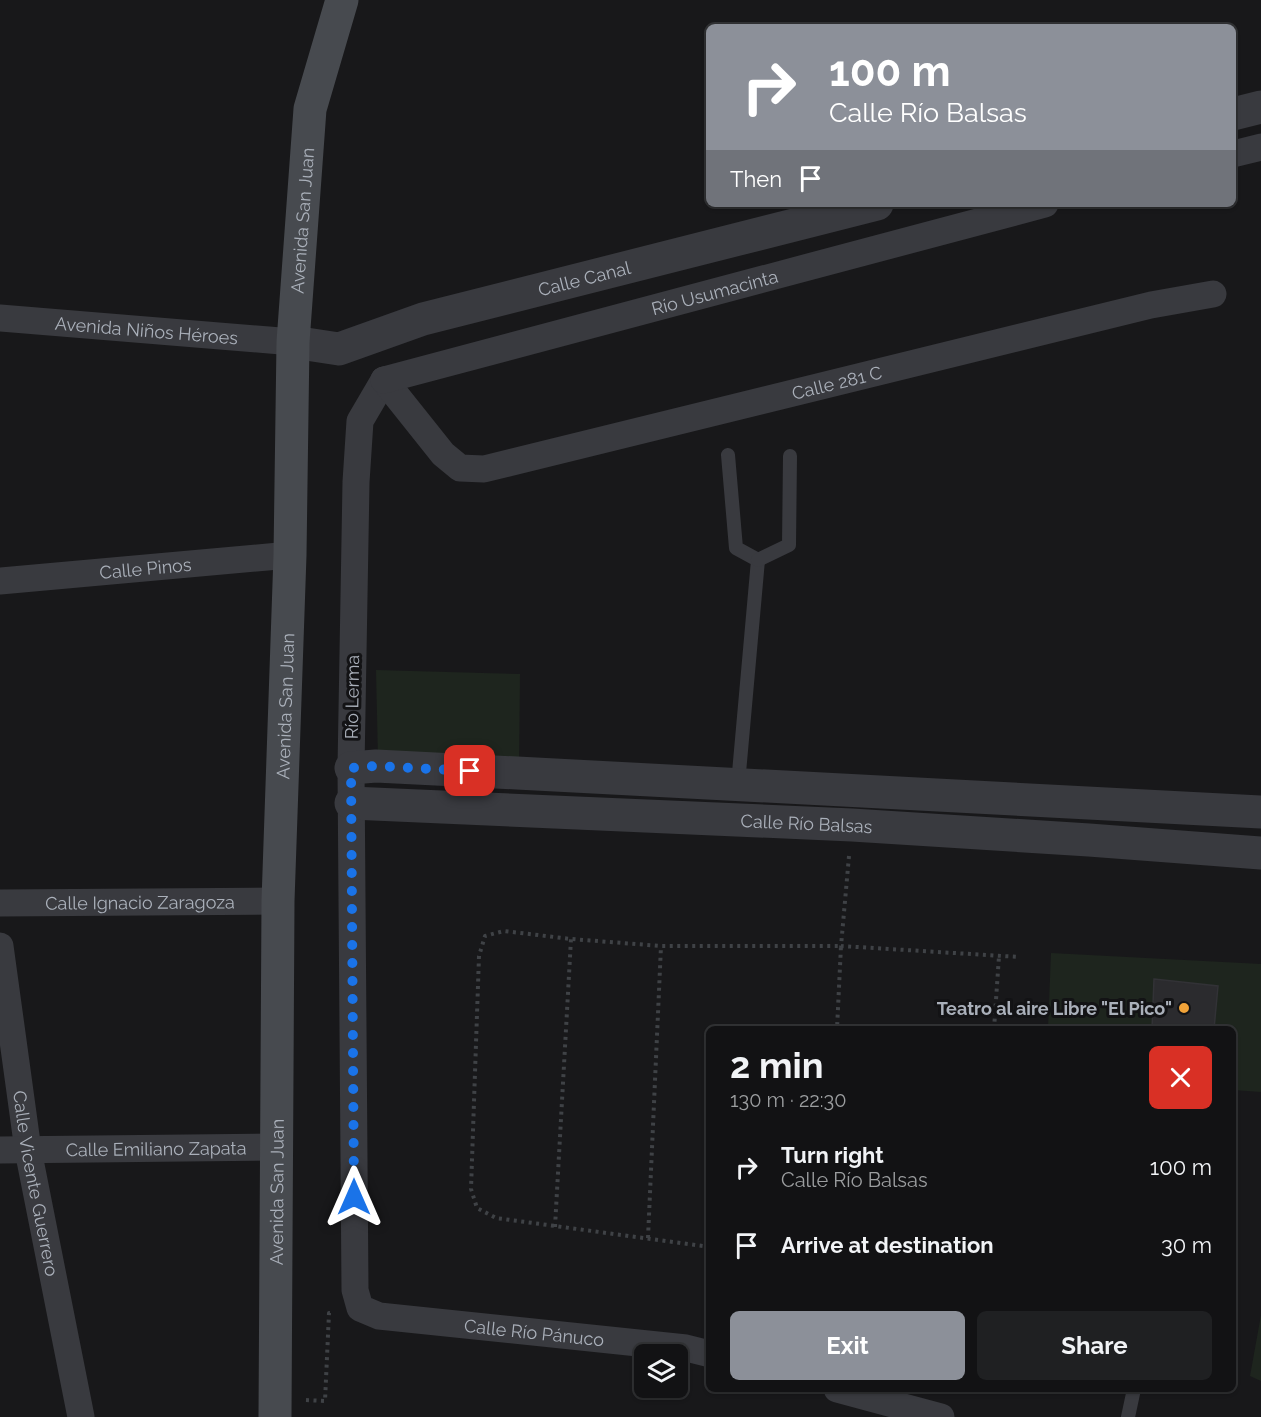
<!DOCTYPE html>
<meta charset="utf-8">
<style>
:root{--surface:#121214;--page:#1f2022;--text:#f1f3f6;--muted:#9c9ea0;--line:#313234;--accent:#8c9099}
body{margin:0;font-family:Raleway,sans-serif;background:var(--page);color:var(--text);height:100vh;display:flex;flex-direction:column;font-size:22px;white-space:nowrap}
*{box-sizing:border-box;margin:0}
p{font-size:20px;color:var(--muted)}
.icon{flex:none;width:33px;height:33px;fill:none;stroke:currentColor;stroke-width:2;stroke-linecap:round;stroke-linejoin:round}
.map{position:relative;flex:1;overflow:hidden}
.details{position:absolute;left:706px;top:1026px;width:530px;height:366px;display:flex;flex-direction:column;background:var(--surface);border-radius:9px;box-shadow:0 2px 4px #0004,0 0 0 2px var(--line)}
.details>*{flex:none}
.banner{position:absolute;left:706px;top:24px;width:530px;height:183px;border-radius:9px;box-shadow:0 2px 4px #0004,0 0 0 2px var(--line);background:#8c9099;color:#fff;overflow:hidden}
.buttons{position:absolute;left:634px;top:1344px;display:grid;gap:12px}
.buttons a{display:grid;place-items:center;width:54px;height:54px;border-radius:9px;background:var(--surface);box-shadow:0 2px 4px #0004,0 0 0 2px var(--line);font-size:30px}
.pin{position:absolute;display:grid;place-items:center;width:51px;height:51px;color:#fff;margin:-26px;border-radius:12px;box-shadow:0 3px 9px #0006}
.me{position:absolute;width:66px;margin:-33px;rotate:0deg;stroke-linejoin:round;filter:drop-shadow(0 0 4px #0008)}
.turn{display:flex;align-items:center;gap:21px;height:126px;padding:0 24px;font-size:27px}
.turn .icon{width:78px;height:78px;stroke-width:2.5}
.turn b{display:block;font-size:42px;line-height:51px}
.then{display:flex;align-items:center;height:57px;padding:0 24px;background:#0003;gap:12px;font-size:22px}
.round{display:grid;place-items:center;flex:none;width:63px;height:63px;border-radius:9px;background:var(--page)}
.summary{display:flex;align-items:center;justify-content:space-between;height:102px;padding:0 24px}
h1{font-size:36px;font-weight:700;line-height:45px}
.cta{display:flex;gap:12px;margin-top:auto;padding:12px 24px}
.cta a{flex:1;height:69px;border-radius:9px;background:var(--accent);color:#fff;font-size:24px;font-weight:700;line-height:69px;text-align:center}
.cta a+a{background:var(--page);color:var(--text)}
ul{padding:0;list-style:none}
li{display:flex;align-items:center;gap:18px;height:78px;padding:0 24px}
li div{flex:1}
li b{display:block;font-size:22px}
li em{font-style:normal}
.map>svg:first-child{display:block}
.green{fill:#1e251e}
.building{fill:#2b2b2e;stroke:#323236;stroke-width:1.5}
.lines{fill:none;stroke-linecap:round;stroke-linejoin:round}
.path{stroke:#3f4246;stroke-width:4;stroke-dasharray:3 4.5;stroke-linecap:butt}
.service{stroke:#393a3f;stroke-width:14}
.minor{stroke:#393a3f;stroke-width:27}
.tertiary{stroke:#393a3f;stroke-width:33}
.secondary{stroke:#474a4f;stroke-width:33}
.route{stroke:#1a73e8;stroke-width:10;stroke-dasharray:0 18}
.poi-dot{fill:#f1a339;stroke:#131315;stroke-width:2}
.labels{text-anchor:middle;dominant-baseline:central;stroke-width:6;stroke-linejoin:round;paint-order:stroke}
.street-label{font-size:18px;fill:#aab0ba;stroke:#131315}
.poi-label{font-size:18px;font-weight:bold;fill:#aab0ba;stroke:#131315;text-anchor:end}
</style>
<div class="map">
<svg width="1261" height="1417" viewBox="0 0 1261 1417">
<rect width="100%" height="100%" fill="#18181a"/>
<g class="green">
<polygon points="376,670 520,674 519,766 378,759"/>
<polygon points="1051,953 1261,964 1261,1092 1233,1090 1233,1029 1048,1029"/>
<polygon points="1261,1315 1261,1381 1250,1376"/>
</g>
<polygon class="building" points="1154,979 1218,986 1214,1029 1152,1029"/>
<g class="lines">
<g class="path">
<polyline points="849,856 841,946 1019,957"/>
<polyline points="994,1029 999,956"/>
<polyline points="555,1227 571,939"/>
<polyline points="648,1238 661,946"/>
<polyline points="710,1247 496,1218 477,1208 471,1189 479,956 485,936 504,931 571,939 661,946 841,946 837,1029"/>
<polyline points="306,1400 325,1401 329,1313 333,1313"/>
</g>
<g class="service">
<polyline points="728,455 736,548 758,560 738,784"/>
<polyline points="758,560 789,545 790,456"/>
<polyline points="1128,1417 1134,1389"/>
</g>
<g class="minor">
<polyline points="1233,154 1261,147"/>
<path id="s1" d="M0,318L293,342"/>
<path id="s2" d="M384,380L360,421L356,482L351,768L355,1290L360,1308L379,1316L686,1348L710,1354"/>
<path id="s3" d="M384,380L443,454L460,468L484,469L1151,305L1213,294"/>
<path id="s4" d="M384,380L1045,204"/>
<path id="s5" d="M0,581L290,555"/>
<path id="s6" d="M0,903L278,901"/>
<path id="s7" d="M0,946L28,1150L81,1417"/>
<path id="s8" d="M0,1150L277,1147"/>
<polyline points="837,1389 941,1417"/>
</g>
<g class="tertiary">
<polyline points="1233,114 1261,107"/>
<path id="s9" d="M293,342L339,349L423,319L877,204"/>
<polyline points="351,768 376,766 517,773 1261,812"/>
<path id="s10" d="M351,803L852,825L1089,840L1261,853"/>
</g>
<path class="secondary" id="s11" d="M275,1417L278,901L290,555L293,342L310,109L342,0"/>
</g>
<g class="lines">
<polyline class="route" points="354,1197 351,768 376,766 470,771"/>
</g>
<circle class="poi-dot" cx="1184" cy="1008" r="6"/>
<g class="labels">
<g class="street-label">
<text stroke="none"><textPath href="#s11" startOffset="1197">Avenida San Juan</textPath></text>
<text stroke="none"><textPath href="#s9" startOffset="302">Calle Canal</textPath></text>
<text stroke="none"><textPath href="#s4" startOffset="342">Río Usumacinta</textPath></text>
<text stroke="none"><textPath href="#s1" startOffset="147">Avenida Niños Héroes</textPath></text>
<text stroke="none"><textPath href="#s3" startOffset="504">Calle 281 C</textPath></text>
<text stroke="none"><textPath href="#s5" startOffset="146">Calle Pinos</textPath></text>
<text transform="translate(352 697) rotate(-89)">Río Lerma</text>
<text stroke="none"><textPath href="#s11" startOffset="711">Avenida San Juan</textPath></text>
<text stroke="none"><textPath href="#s10" startOffset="456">Calle Río Balsas</textPath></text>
<text stroke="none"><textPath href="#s6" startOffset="140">Calle Ignacio Zaragoza</textPath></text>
<text stroke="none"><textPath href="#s8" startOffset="156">Calle Emiliano Zapata</textPath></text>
<text stroke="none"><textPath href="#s7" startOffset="240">Calle Vicente Guerrero</textPath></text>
<text stroke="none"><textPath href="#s11" startOffset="225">Avenida San Juan</textPath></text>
<text stroke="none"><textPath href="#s2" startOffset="1112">Calle Río Pánuco</textPath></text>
</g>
<g class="poi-label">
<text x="1172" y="1008">Teatro al aire Libre "El Pico"</text>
</g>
</g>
</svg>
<div class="buttons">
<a><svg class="icon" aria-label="layers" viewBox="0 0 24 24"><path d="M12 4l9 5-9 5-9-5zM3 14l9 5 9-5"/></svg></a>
</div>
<div class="pin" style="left:470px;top:771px;background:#d93025"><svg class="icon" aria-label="arrive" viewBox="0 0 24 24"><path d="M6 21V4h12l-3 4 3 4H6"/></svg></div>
<svg class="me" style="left:354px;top:1197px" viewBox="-20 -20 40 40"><path d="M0-17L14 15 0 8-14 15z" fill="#1a73e8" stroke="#fff" stroke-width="4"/></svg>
<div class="banner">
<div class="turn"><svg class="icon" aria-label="right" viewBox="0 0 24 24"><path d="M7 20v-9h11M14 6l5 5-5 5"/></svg><div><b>100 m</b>Calle Río Balsas</div></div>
<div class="then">Then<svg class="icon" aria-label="arrive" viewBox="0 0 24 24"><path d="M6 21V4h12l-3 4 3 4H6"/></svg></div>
</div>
<section class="details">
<div class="summary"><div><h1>2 min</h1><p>130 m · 22:30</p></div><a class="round" style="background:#d93025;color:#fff"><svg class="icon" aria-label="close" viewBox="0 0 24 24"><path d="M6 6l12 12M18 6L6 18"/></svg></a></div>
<ul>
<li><svg class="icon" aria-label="right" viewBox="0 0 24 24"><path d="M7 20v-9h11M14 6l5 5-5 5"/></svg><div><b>Turn right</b><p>Calle Río Balsas</p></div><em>100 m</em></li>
<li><svg class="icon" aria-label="arrive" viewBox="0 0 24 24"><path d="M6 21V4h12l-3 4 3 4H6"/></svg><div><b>Arrive at destination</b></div><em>30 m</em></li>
</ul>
<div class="cta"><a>Exit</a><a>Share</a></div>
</section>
</div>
